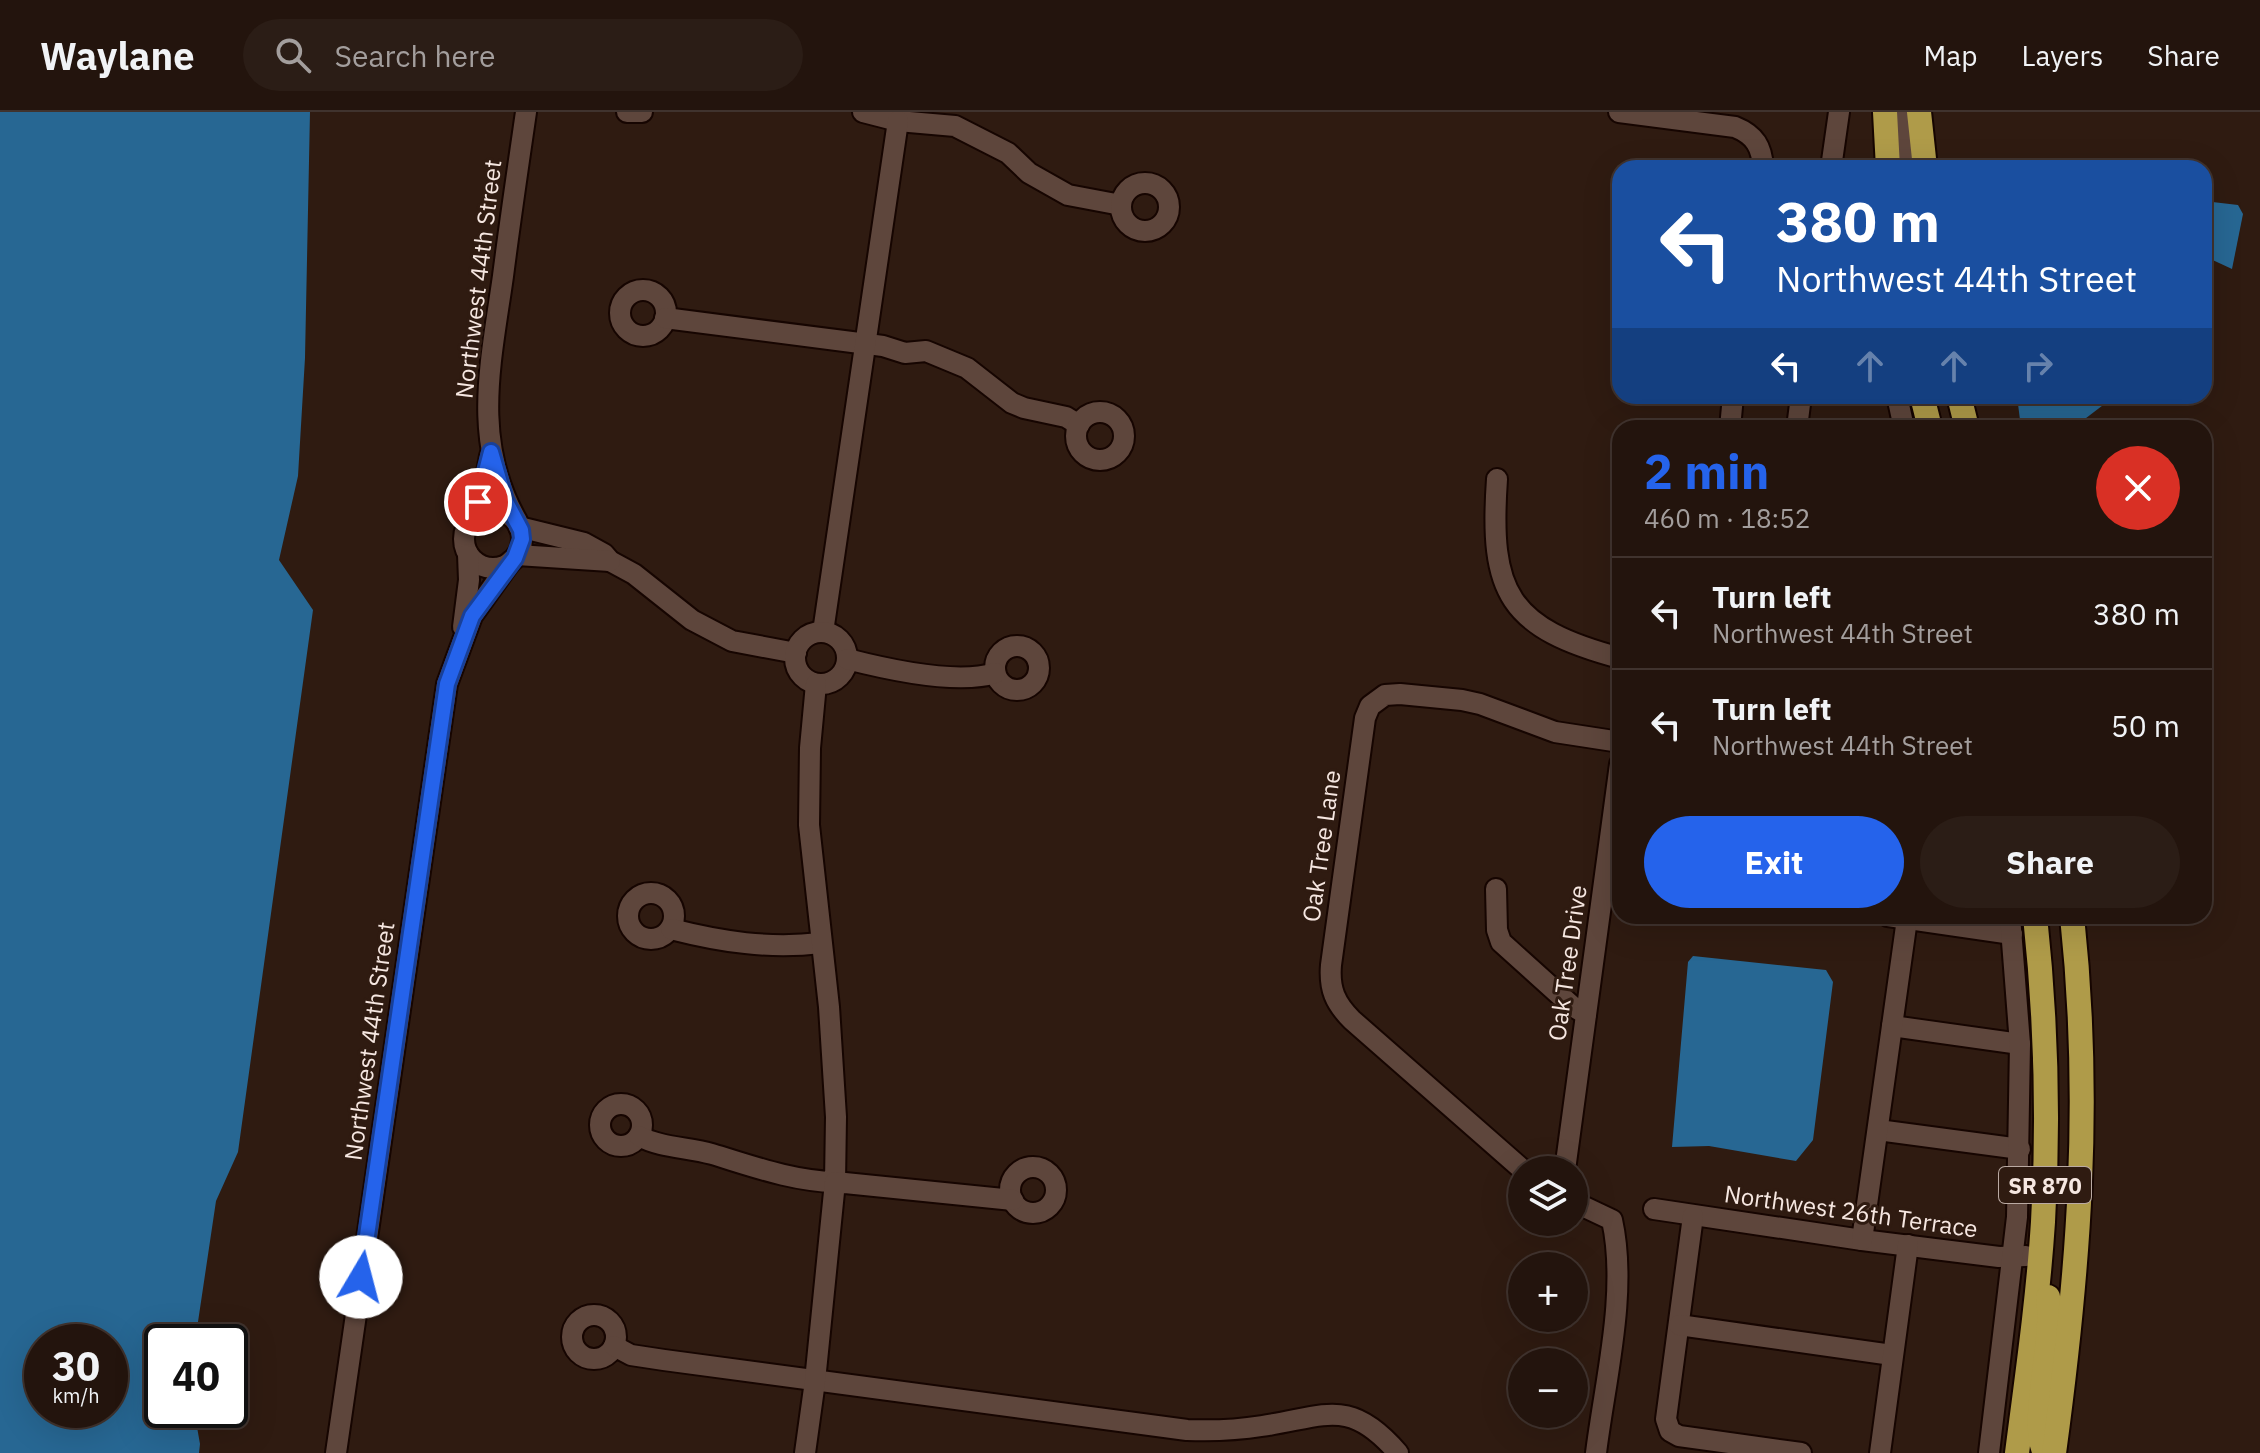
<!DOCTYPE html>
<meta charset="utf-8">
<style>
:root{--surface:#23140d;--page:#2b1d16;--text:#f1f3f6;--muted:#a39e9d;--line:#40332e;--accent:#2563eb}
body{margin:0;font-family:"IBM Plex Sans",sans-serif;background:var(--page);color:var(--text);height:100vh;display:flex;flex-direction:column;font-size:30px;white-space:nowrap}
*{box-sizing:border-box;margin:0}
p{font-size:26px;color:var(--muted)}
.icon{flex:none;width:44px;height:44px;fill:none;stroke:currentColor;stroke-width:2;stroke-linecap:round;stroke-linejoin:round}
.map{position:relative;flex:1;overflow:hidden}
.details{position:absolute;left:1612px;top:308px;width:600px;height:504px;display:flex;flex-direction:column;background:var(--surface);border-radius:24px;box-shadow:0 8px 32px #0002,0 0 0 2px var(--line)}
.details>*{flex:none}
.top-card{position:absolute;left:1612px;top:48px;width:600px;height:244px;border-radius:24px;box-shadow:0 8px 32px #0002,0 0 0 2px var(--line);background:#1a4fa0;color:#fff;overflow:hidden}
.fabs{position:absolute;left:1508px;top:1044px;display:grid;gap:16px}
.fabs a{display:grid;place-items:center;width:80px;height:80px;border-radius:50%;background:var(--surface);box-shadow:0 8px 32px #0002,0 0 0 2px var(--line);font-size:40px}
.speed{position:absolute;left:24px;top:1212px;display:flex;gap:16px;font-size:40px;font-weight:700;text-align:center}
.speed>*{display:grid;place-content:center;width:104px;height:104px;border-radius:50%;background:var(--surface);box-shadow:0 8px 32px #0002,0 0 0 2px var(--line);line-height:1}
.speed small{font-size:20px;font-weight:400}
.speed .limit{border:4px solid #111;border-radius:12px;background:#fff;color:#111}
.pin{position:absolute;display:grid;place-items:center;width:68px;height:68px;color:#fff;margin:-34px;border:4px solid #fff;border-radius:50%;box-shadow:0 2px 8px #0007}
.me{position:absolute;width:88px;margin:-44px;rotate:8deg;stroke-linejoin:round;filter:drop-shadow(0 0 6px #0008)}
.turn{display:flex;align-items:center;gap:28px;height:168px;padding:0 32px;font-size:36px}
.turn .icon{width:104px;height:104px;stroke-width:2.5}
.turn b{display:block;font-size:56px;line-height:68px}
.lanes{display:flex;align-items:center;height:76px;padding:0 32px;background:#0003;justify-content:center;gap:40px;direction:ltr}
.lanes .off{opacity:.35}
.round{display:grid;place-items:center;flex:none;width:84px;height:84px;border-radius:42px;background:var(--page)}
.head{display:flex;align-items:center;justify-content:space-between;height:136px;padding:0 32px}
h1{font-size:48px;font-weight:700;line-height:60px;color:var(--accent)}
.action{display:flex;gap:16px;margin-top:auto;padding:16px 32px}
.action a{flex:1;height:92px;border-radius:48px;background:var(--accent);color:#fff;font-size:32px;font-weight:700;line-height:92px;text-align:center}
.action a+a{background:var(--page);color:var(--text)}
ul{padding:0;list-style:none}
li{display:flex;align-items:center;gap:24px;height:112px;padding:0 32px;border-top:2px solid var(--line)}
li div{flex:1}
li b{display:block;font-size:30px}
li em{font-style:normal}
header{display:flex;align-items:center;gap:48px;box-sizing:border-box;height:112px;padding:0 40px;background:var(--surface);border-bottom:2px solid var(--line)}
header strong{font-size:38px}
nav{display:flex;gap:44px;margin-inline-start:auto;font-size:28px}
.search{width:560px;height:72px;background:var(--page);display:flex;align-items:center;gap:20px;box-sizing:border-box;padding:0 28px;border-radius:44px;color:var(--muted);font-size:30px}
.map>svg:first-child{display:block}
.water{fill:#276793;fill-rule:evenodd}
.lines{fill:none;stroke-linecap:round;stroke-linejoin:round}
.minor-casing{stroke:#160501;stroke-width:24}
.highway-casing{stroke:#160501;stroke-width:28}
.minor{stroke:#5e463c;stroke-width:20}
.highway{stroke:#af9b49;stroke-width:24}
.route-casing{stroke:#184099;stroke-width:20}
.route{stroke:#2563eb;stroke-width:14}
.labels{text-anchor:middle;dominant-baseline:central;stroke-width:6;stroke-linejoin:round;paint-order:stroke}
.shield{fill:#2f1b11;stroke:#baaaa3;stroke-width:2}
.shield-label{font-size:22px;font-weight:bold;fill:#f6e7e1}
.street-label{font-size:24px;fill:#f6e7e1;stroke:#2f1b11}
</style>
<header>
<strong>Waylane</strong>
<div class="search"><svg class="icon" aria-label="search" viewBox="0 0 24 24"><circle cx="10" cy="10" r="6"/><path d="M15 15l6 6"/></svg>Search here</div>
<nav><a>Map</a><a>Layers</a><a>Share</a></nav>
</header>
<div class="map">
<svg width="2260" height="1341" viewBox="0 0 2260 1341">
<rect width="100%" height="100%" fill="#2f1b11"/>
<g class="water">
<path d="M0,0H310L305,246L298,364L279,448L313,498L238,1040L216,1089L195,1230H162V1298H194L200,1332L199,1341H0ZM110,1230V1298H42V1230Z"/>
<polygon points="2204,89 2238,93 2243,102 2232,157 2204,144"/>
<polygon points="2017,284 2115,284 2073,316 2021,316"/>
<polygon points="1693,844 1826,858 1833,870 1813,1028 1796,1049 1709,1034 1672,1035 1688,850"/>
</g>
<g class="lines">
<g class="minor-casing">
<g id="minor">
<polyline points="627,0 642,0"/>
<polyline points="863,0 898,9 955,14 1008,41 1029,61 1068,83 1121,93"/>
<path d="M1619,0L1735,15C1755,23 1762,35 1763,56"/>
<polyline points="1904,0 1908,56"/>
<polyline points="1831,56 1839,0"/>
<circle cx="1145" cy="95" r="24"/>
<circle cx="643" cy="201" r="23"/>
<polyline points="665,206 883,234 905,241 926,239 967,256 1012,291 1024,296 1066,305 1079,313"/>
<polyline points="1897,284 1904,316"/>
<circle cx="1100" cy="324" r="24"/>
<polyline points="1730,316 1733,284"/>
<polyline points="1797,316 1801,284"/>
<path d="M1497,367C1489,481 1508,516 1620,546"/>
<circle cx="493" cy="427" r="29"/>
<polyline points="472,405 485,371 490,344"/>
<path d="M517,409C471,329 491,250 503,164C510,109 518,55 526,0"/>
<polyline points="519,415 584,431 604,442 610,449 634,462 692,508 732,529 796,541"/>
<polyline points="517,443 610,449"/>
<polyline points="463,515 469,468 468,442"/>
<polyline points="823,520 898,9"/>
<circle cx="821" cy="546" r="26"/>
<circle cx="1017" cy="556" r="22"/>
<path d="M847,547C886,557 958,573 995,561"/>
<polyline points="1496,777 1497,818 1501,830 1572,894 1586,902"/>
<circle cx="651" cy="804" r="23"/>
<polyline points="1888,804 2012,822"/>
<path d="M671,817C722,830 769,837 821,831"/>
<polyline points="1892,914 2020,932"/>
<circle cx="621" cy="1013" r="21"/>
<polyline points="1878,1018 2020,1037"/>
<path d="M639,1024C661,1036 688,1035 712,1042C752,1054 792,1069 835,1070L836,1005L829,895L809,713L810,636L816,572"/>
<circle cx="1033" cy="1078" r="23"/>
<path d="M1523,1058L1352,908C1335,891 1329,877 1331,853L1365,606L1370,594L1385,583L1400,582L1462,588L1480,592L1555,620L1620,630"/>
<polyline points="1565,1058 1620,652"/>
<path d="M1574,1090L1612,1108C1628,1180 1605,1268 1596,1341"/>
<polyline points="1654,1097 1862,1128 1999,1145 2026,1144"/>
<polyline points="1693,1104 1666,1307 1670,1319 1679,1324 1801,1341"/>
<polyline points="1862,1128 1907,807"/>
<circle cx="594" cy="1225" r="22"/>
<polyline points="1679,1213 1892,1243"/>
<path d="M614,1234L631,1243L664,1248L1187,1318C1212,1319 1237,1318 1262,1314C1325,1305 1349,1284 1398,1341"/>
<polyline points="336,1341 447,572 472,504 511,449"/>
<polyline points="805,1341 815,1269 835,1070 1013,1088"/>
<polyline points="1880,1341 1908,1133"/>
<polyline points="1989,1341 2017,1105 2020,932 2010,804"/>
</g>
</g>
<g class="highway-casing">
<g id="highway">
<polyline points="1885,0 1888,56"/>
<polyline points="1919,0 1925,56"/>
<polyline points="1922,284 1930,316"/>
<polyline points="1959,284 1967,316"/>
<path d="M2017,1341C2027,1264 2038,1187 2043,1110C2049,1008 2046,906 2035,804"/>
<path d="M2045,1341C2029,1311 2055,1228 2048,1185"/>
<path d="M2054,1341C2079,1157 2092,990 2072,804"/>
</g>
</g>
<use href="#minor" class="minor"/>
<use href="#highway" class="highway"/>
</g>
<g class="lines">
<g class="route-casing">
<polyline id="route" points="361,1165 447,572 472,504 515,446 522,427 521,418 505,388 491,340 478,390"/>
</g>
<use href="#route" class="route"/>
</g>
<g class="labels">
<rect class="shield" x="1999" y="1055" width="92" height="36" rx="6"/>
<g class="shield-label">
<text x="2045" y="1073">SR 870</text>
</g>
<g class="street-label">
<text transform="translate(478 167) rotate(-83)">Northwest 44th Street</text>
<text transform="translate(1321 734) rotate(-82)">Oak Tree Lane</text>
<text transform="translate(1567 851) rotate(-82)">Oak Tree Drive</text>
<text transform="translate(369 929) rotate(-82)">Northwest 44th Street</text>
<text transform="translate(1851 1099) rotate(8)">Northwest 26th Terrace</text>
</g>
</g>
</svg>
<div class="fabs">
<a><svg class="icon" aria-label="layers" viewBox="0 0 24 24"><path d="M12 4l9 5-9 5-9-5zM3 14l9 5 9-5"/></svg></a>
<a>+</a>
<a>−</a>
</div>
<div class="speed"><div>30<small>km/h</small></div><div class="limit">40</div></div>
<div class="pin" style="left:478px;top:390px;background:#d93025"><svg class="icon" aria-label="arrive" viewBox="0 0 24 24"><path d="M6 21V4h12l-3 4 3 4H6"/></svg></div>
<svg class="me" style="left:361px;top:1165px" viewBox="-20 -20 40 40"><circle r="19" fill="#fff"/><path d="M0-13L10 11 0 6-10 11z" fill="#2563eb"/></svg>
<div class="top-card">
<div class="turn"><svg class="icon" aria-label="left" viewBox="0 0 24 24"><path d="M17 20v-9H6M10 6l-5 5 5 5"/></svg><div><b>380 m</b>Northwest 44th Street</div></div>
<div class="lanes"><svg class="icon" aria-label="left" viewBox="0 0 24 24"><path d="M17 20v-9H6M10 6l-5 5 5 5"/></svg><svg class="icon off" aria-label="ahead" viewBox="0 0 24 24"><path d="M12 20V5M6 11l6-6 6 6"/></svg><svg class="icon off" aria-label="ahead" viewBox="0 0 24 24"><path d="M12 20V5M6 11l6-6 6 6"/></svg><svg class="icon off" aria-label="right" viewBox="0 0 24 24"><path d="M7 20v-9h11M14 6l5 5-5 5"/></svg></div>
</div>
<section class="details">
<div class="head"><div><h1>2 min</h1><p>460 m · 18:52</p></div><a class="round" style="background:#d93025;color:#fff"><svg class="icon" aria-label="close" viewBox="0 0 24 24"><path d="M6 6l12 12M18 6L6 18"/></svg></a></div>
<ul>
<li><svg class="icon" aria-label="left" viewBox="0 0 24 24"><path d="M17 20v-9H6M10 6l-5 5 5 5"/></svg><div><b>Turn left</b><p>Northwest 44th Street</p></div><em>380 m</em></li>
<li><svg class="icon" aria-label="left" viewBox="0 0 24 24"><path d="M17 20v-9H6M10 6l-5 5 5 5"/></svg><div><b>Turn left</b><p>Northwest 44th Street</p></div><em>50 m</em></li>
</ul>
<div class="action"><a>Exit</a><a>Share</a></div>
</section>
</div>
